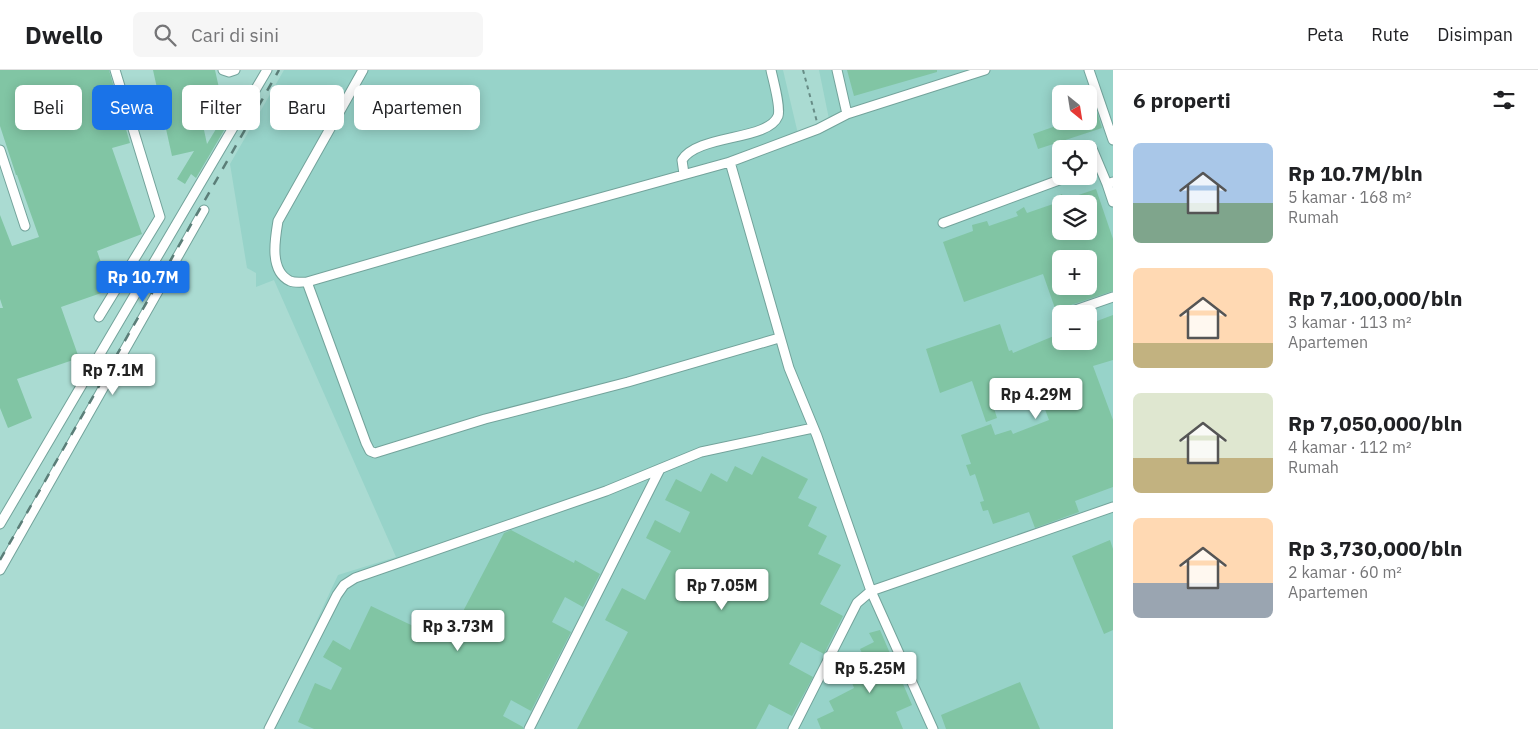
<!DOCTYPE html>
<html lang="id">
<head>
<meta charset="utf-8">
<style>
	body { margin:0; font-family:"IBM Plex Sans",sans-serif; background:#f6f6f6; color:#202124; height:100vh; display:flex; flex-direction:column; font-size:19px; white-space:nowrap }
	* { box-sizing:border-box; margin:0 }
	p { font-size:16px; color:#757577 }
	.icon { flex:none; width:28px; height:28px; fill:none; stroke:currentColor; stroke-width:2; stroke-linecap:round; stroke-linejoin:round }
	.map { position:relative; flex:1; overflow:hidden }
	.sheet { display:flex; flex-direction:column; background:#fff; width:425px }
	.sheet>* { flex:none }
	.guide { position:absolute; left:15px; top:15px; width:475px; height:45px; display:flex; gap:10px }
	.needle { width:32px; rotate:150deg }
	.controls { position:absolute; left:1052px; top:15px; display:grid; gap:10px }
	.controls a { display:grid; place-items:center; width:45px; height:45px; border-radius:8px; background:#fff; box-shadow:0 2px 12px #0003; font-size:25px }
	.price { position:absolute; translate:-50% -42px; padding:0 11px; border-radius:5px; background:#fff; color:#222; font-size:16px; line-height:32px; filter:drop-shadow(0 1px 2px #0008) }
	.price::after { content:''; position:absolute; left:50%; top:30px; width:15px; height:11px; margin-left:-8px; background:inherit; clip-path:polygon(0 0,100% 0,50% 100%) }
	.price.on { background:#1a73e8; color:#fff }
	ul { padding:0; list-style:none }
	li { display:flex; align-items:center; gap:15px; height:125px; padding:0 20px }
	li span { display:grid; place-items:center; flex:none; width:140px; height:100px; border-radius:8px; color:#555 }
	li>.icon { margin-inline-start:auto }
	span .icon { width:60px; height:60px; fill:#fffc; stroke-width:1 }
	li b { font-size:21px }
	h2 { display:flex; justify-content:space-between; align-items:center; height:60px; padding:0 20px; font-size:21px }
	.pill { padding:0 18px; border-radius:8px; background:#fff; box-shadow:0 2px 12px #0003; font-size:18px; line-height:45px }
	.pill.on { background:#1a73e8; color:#fff }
	header { display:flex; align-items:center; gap:30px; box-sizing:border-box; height:70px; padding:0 25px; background:#fff; border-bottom:1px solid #e0e0e0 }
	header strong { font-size:24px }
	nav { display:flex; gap:28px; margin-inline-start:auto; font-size:18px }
	.search { width:350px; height:45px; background:#f6f6f6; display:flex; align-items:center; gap:12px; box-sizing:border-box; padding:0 18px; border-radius:8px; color:#757577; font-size:19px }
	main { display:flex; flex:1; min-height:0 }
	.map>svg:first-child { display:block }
	.built { fill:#97d3c9; fill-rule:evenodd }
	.building { fill:#81c5a4; fill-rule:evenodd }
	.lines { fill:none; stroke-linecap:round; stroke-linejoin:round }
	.minor-casing { stroke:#73a39b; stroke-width:11 }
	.path { stroke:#678c86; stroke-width:2; stroke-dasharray:4 4; stroke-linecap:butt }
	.minor { stroke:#fff; stroke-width:9 }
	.rail { stroke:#5b7e78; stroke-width:2.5; stroke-dasharray:9 9; stroke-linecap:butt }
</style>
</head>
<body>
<header>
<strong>Dwello</strong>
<div class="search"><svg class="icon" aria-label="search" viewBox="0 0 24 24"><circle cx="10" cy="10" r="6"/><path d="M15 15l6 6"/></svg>Cari di sini</div>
<nav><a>Peta</a><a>Rute</a><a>Disimpan</a></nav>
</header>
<main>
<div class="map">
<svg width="1113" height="659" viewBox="0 0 1113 659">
	<rect width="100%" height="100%" fill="#aadbd2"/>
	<!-- built -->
	<path class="built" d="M 284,0 L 783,0 L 798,64 L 830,54 L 819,0 L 1113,0 L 1113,659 L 266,659 L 338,505 L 396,487 L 274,210 L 256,217 L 256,203 L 247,198 L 230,94 ZM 1061,24 L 1089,24 L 1089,51 L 1061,51 ZM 1061,79 L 1089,79 L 1089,106 L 1061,106 ZM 1061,134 L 1089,134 L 1089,161 L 1061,161 ZM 1061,189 L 1089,189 L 1089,216 L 1061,216 ZM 1061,244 L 1089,244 L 1089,271 L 1061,271 Z"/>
	<!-- building -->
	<path class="building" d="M 0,0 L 109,0 L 130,73 L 112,78 L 142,164 L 97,181 L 110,218 L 107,221 L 61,237 L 79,288 L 17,309 L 32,348 L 8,358 L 0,338 L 0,238 L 3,238 L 0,229 L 0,145 L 12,176 L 39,167 L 17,105 L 16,105 L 0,56 Z
		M 153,0 L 215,0 L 221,27 L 198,32 L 207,74 L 240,19 L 246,23 L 196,108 L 191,104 L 185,114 L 177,109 L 194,81 L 172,86 Z
		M 847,0 L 937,0 L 937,2 L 854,26 Z
		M 1097,42 L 1102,58 L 1038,79 L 1033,64 L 1070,51 L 1089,51 L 1089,45 Z
		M 1096,119 L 1113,169 L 1113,221 L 1062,238 L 1057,244 L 1043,204 L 964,232 L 943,172 L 973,161 L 972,155 L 987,151 L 989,156 L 1018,146 L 1016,142 L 1024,137 L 1027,143 L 1056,133 L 1054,128 L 1062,124 L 1064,130 ZM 1061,134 L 1089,134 L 1089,161 L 1061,161 ZM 1061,189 L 1089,189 L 1089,216 L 1061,216 Z
		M 1113,245 L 1113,290 L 1093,296 L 1113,350 L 1113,417 L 1075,431 L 1079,442 L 1035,458 L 1029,442 L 993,454 L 988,440 L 983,441 L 980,432 L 984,431 L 975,404 L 970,406 L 966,395 L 971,394 L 961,365 L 991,354 L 995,365 L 1011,360 L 1013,364 L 1049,350 L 1037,318 L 993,335 L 997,348 L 986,352 L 972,311 L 940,323 L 926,279 L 1000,254 L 1009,281 L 1012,280 L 1013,283 L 1061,263 L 1061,271 L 1089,271 L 1089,254 Z
		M 762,386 L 808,409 L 798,428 L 817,437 L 808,456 L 827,466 L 818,484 L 841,495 L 820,534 L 843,546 L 824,584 L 801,572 L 789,594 L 813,607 L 792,646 L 769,634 L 756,659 L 577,659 L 628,562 L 605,550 L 622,518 L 645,530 L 671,481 L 646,468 L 655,450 L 680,463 L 690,442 L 665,430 L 676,409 L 701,422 L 711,403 L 727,412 L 735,396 L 752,405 Z
		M 511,460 L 574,493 L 575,490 L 600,504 L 583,537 L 565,527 L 552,552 L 571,562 L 531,641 L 511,630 L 503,646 L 523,657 L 523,659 L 314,659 L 298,652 L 315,613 L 331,620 L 342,598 L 323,587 L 333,570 L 350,580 L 371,536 L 447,572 L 504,463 Z
		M 1110,470 L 1113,479 L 1113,560 L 1104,564 L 1072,486 Z
		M 880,560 L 912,635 L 896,642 L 903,659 L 821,659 L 817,649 L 834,641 L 829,631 L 854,618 L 848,602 L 867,593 L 860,579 L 874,572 L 869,563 Z
		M 1020,612 L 1040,659 L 946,659 L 941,645 Z"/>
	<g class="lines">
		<defs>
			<path id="minor" d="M 223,0 L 229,2 L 235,0
				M 363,0 L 278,151 C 275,169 269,201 290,211 C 295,213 301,212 307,212 L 531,147 L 730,92
				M 837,0 L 847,44
				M 1089,0 L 1113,70
				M 1091,76 L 1107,114 L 1113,112
				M 0,80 L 25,156
				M 1089,99 L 1099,95
				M 684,104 L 682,90 C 698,64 768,71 778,46 C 781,37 773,10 771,0
				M 1107,114 L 1113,132
				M 943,153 L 1070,106
				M 307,212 L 366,373 L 370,381 L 375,383 L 485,349 L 628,312 L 779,268
				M 1064,244 L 1113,227
				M 99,247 L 160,147 L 115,0
				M 0,454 L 267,0
				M 0,500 L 204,140
				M 269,659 L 337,525 L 344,515 L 355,508 L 606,421 L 701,382 L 813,358
				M 529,659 L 660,399
				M 793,659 L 857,533 L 871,521 L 1113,437
				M 933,659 L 871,521 L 817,366 L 789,298 L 730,92 L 818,59 L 847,44 L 985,0"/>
		</defs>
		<!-- minor casing -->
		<use href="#minor" class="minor-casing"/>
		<!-- path -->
		<path class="path" d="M 803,0 L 817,52"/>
		<!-- minor -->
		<use href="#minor" class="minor"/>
		<!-- rail -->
		<path class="rail" d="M 0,490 L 279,0"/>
	</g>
</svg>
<div class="controls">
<a><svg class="needle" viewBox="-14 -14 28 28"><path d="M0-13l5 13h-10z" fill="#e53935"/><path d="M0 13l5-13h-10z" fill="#757577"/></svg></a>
<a><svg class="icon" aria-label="locate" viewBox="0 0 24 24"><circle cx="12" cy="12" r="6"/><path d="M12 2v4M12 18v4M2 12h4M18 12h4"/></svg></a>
<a><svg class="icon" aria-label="layers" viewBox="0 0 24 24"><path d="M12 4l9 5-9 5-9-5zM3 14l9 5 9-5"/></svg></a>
<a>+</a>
<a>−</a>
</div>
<b class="price on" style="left:143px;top:233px">Rp 10.7M</b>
<b class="price" style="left:113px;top:326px">Rp 7.1M</b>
<b class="price" style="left:1036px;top:350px">Rp 4.29M</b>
<b class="price" style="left:722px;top:541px">Rp 7.05M</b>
<b class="price" style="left:458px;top:582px">Rp 3.73M</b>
<b class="price" style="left:870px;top:624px">Rp 5.25M</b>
<div class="guide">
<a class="pill">Beli</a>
<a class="pill on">Sewa</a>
<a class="pill">Filter</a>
<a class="pill">Baru</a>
<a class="pill">Apartemen</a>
</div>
</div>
<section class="sheet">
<h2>6 properti<svg class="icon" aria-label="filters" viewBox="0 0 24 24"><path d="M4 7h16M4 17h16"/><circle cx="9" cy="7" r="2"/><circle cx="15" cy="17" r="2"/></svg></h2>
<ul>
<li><span style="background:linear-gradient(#a9c7e8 60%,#7fa58c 0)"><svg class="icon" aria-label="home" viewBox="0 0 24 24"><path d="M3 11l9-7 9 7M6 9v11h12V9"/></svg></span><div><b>Rp 10.7M/bln</b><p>5 kamar · 168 m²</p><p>Rumah</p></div></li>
<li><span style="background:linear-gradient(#ffd9b3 75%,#c2b280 0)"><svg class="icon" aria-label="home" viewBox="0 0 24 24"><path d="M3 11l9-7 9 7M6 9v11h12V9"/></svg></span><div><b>Rp 7,100,000/bln</b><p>3 kamar · 113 m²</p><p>Apartemen</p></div></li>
<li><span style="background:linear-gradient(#dfe7d0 65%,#c2b280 0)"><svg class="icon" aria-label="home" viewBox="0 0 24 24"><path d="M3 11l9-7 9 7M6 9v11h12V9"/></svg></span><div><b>Rp 7,050,000/bln</b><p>4 kamar · 112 m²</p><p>Rumah</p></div></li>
<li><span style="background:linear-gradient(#ffd9b3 65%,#9aa5b1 0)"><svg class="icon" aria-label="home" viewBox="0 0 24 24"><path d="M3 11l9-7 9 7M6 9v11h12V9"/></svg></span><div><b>Rp 3,730,000/bln</b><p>2 kamar · 60 m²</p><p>Apartemen</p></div></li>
</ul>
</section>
</main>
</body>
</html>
